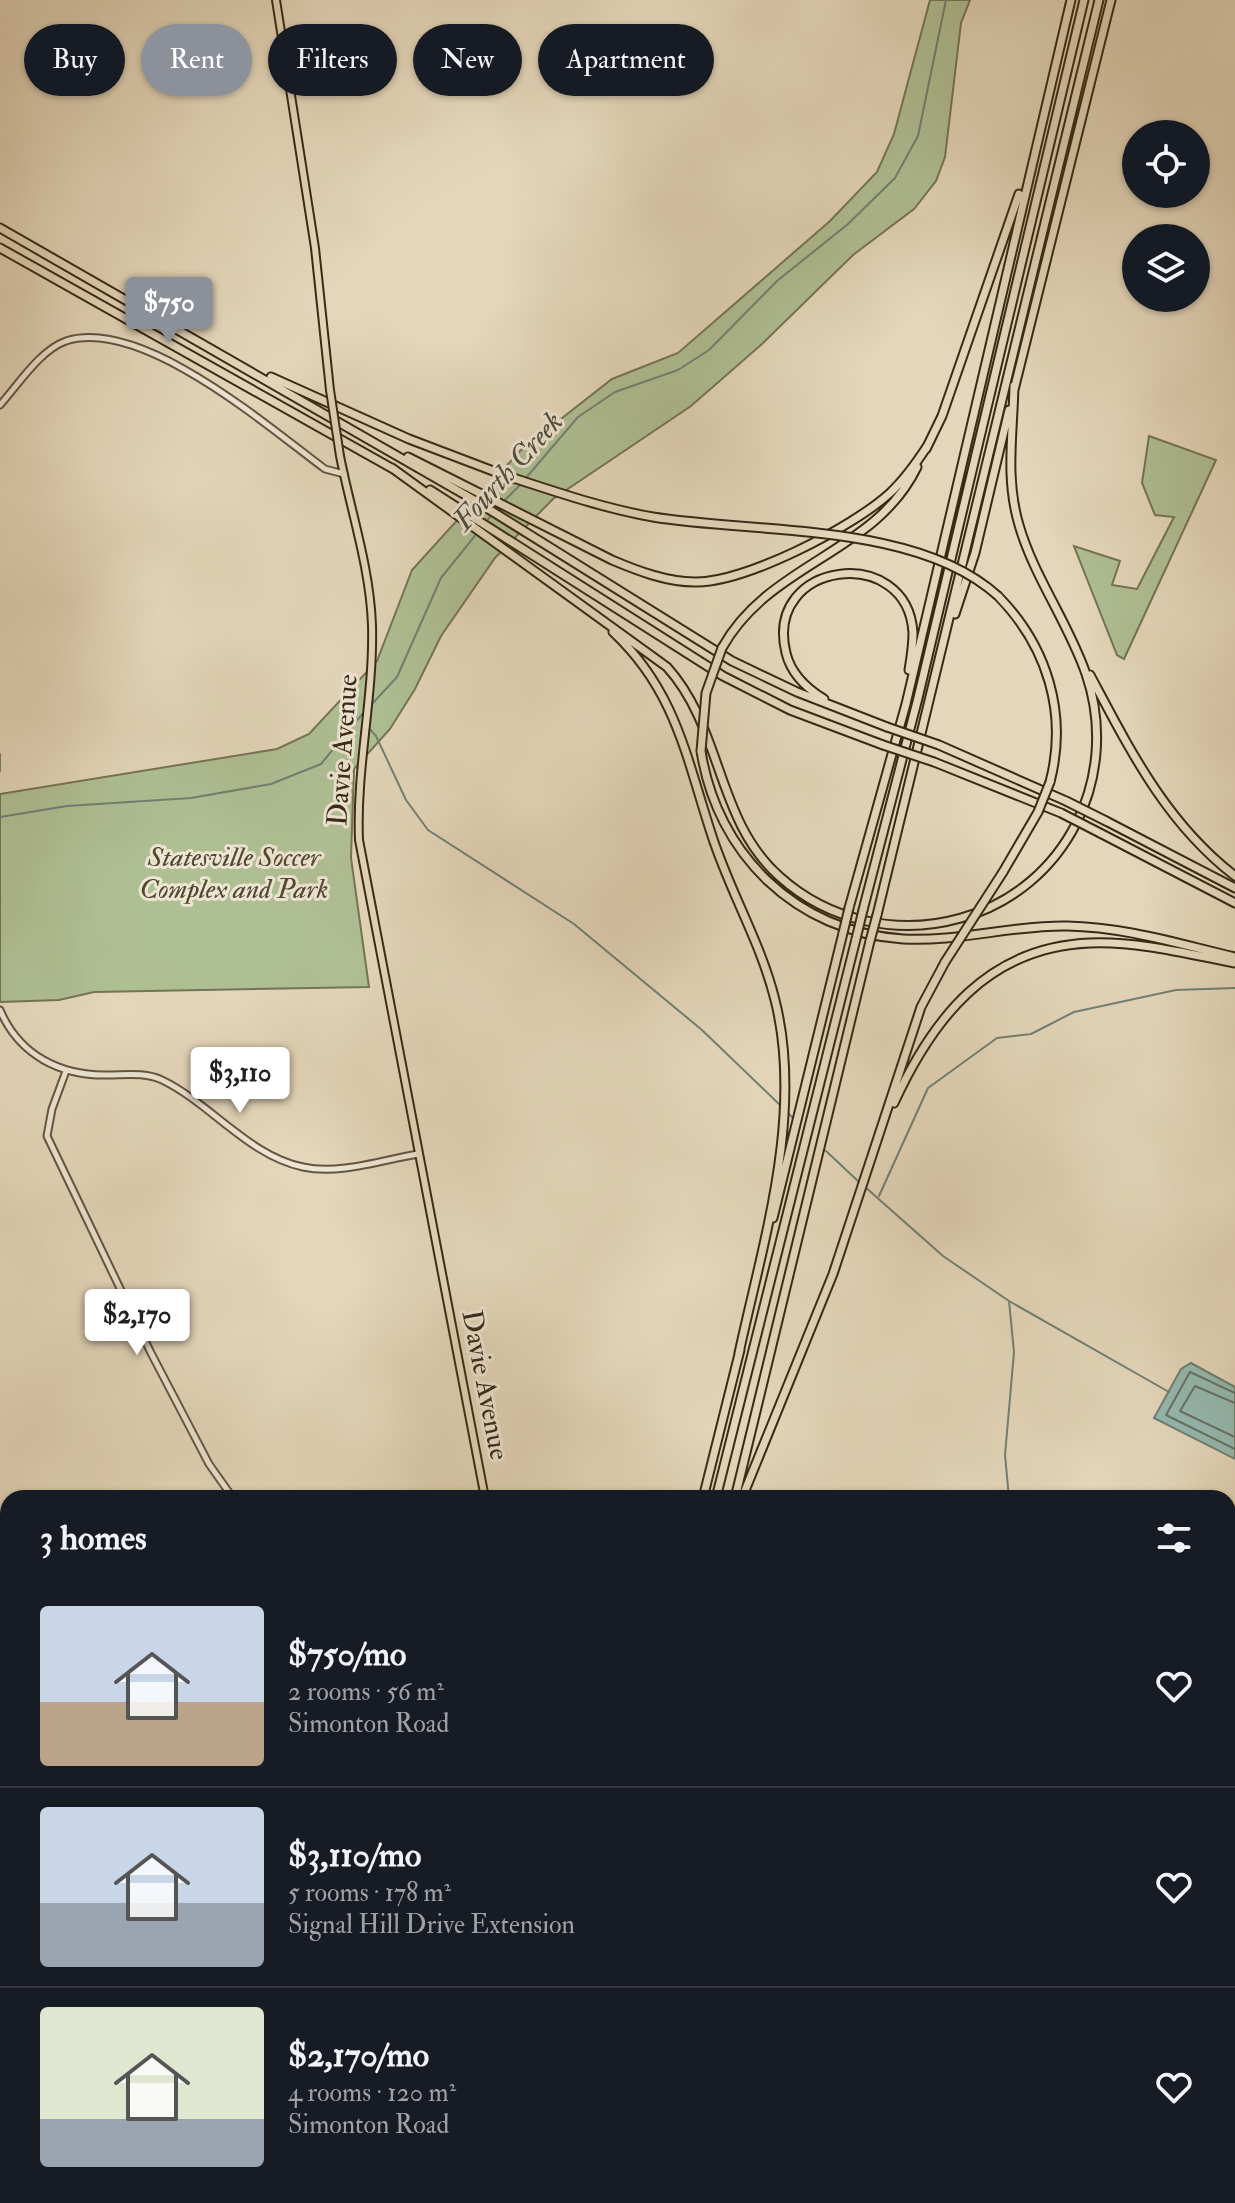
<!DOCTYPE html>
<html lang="en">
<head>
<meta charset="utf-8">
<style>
	body { margin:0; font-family:"IM FELL Double Pica",serif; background:#242831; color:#f1f3f6; height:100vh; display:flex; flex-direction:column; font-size:30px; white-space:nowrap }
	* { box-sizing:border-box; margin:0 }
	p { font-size:26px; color:#9ea1a6 }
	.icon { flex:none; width:44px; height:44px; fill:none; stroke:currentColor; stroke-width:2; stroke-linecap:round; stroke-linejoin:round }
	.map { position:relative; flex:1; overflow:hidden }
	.drawer { position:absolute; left:0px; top:1490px; width:1236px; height:714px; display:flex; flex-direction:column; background:#171b24; border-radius:24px 24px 0 0; box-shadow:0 2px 6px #0004 }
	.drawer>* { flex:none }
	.top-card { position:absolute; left:24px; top:24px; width:800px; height:72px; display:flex; gap:16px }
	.buttons { position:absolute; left:1122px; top:120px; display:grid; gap:16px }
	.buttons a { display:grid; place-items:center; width:88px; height:88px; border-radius:50%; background:#171b24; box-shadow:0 2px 6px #0004; font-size:40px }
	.price { position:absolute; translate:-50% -68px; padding:0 18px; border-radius:8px; background:#fff; color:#222; font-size:26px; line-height:52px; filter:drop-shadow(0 2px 4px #0008) }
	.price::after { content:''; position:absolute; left:50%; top:48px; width:24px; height:18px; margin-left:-12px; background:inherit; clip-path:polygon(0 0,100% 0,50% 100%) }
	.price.selected { background:#8c9099; color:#fff }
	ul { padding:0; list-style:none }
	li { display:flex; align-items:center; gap:24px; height:200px; padding:0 40px }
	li+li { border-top:2px solid #363941 }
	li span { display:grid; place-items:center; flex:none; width:224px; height:160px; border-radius:8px; color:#555 }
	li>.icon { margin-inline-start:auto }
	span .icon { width:96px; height:96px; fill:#fffc; stroke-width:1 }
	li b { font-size:34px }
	h2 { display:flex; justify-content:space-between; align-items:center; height:96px; padding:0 40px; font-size:34px }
	.chip { padding:0 28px; border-radius:36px; background:#171b24; box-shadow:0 2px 6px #0004; font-size:28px; line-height:72px }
	.chip.selected { background:#8c9099; color:#fff }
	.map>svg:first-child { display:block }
	.green { fill:#afbf94; stroke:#747456; stroke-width:2 }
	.water { fill:#95b9b0; stroke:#708073; stroke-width:2 }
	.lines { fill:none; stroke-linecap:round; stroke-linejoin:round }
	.shore { stroke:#667264; stroke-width:2 }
	.stream { stroke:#708073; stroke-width:2 }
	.minor-casing { stroke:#635540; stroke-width:9 }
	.major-casing { stroke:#382a17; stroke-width:10 }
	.highway-casing { stroke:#382a17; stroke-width:11 }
	.minor { stroke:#ede4d2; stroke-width:5 }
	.major { stroke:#e4d6ba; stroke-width:6 }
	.highway { stroke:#e4d6ba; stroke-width:7 }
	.major-bridge-casing { stroke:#382a17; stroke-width:10; stroke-linecap:butt }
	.highway-bridge-casing { stroke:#382a17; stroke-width:11; stroke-linecap:butt }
	.major-bridge { stroke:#e4d6ba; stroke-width:6 }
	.highway-bridge { stroke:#e4d6ba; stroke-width:7 }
	.labels { text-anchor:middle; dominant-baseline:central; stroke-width:6; stroke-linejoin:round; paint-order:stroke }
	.street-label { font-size:28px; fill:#382a17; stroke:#ede4d2 }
	.park-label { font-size:28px; font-style:italic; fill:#504830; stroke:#ede4d2 }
	.water-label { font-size:30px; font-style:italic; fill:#4f4e3d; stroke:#ede4d2 }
</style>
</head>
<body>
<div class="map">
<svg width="1235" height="2203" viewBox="0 0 1235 2203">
	<rect width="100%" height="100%" fill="#e4d6ba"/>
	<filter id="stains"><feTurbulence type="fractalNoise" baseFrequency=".0025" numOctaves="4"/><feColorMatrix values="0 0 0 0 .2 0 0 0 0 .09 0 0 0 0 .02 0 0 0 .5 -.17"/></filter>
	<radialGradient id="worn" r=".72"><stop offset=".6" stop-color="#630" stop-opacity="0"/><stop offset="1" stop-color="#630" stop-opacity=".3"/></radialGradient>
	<!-- green -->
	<path class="green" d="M 930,0 L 970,0 L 961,23 L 945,157 L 936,181 L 914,209 L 853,255 L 762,344 L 691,406 L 553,499 L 495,558 L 441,636 L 415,689 L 390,729 L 354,769 L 351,858 L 369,987 L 94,992 L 59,1000 L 0,1002 L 0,794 L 277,749 L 309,734 L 377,661 L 412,570 L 520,451 L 612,379 L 678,353 L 830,221 L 877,172 L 894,134 Z
		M 1149,436 L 1216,460 L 1124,659 L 1117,655 L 1074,546 L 1120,561 L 1112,585 L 1137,589 L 1174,517 L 1155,515 L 1142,483 Z"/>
	<!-- water -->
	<path class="water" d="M 1191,1363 L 1235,1387 L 1235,1459 L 1154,1418 L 1181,1369 Z"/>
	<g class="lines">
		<!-- shore -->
		<path class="shore" d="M 1235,1393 L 1190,1372 L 1166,1415 L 1235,1449
			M 1235,1403 L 1195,1386 L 1180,1411 L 1235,1437"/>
		<!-- stream -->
		<path class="stream" d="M 525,479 L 578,417 L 615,392 L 678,370 L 709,350 L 777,281 L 848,224 L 895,178 L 918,136 L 946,0
			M 503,502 L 521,484
			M 371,705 L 397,677 L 441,578 L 498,507
			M 368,727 L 376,736 L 406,800 L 428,830 L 574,924 L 702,1030 L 781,1106
			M 0,754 L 0,771
			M 0,817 L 67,806 L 191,798 L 271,784 L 321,764 L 364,712
			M 786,1111 L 795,1120
			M 826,1151 L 859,1182
			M 864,1186 L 943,1256 L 1009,1301 L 1169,1392
			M 879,1196 L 928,1088 L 997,1038 L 1031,1034 L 1074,1012 L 1176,990 L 1235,988
			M 1009,1301 L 1014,1352 L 1005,1455 L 1009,1498
			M 0,1553 L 8,1553
			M 0,1707 L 8,1714
			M 251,2196 L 251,2203"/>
		<defs>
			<path id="minor" d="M 0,405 C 18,385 40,350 66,341 C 142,317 267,426 325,469 L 344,474
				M 0,1010 C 19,1055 60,1076 108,1075 C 125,1075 145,1072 162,1080 C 210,1103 249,1156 303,1167 C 339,1175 382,1160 418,1154
				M 66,1071 L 52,1109 L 47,1136 L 151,1353 L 209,1464 L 233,1498
				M 1228,2121 L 1235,2121
				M 570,2203 L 572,2196"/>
			<path id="major" d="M 276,0 L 315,248 L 330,390
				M 340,456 C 351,512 370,568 372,625 C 374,697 356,768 359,840 L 485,1498
				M 434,2203 L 438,2196
				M 451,2203 L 455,2196"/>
			<path id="highway" d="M 0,228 L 474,500 L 732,661 L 797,692 L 887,727
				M 0,248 L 395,470
				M 271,377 L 409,439 L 501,474
				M 1014,390 L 1111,0
				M 926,449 L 942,416 L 1019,194
				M 408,457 L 612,560 C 638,571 667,582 695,582 C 745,583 853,527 890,493 C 905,479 917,462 928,445
				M 392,468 L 667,667 C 723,729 716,821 780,877 C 829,921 898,936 961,918 C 1067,888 1121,776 1086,674 C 1068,622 1034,577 1019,525 C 1005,478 1013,434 1014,386
				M 430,490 L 723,676 L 790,710 L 883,745
				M 998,596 C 1047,646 1068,713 1050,782
				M 955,614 L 975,553 L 1009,410
				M 613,632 C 676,691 686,757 712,836 C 730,892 761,943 775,1000 C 804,1114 763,1242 739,1353
				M 722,648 C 770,562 875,554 917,467
				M 1090,675 C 1130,750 1166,823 1235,876
				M 824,699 C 806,688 791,674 786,653 C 763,560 908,543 913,633 C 913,645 911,658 909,670
				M 939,745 L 1066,801
				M 701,751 C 717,854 796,932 903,939 C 958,942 1012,925 1067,926 C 1125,927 1179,944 1235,957
				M 934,762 L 1061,813
				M 1106,821 L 1235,888
				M 1100,833 L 1235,903
				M 1003,872 L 1038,812
				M 849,908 L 906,704 L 1071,0
				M 863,910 L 918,698 L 1084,0
				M 877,915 L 1099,0
				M 894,1103 C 933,1018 988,947 1090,943 C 1138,941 1188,954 1235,963
				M 773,1218 L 843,933
				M 703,1498 L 740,1350
				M 716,1498 L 856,939
				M 735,1498 L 870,941
				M 742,1498 L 833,1274 L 921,1007 L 945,962
				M 535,2203 L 537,2196
				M 557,2203 L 558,2196"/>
		</defs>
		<!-- minor casing -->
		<use href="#minor" class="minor-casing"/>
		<!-- major casing -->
		<use href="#major" class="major-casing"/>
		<!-- highway casing -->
		<use href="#highway" class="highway-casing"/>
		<!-- minor -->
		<use href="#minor" class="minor"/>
		<!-- major -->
		<use href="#major" class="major"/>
		<!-- highway -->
		<use href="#highway" class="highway"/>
		<defs>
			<path id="major-bridge" d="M 330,390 L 340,456"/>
			<path id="highway-bridge" d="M 501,474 C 551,490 601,508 653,517 C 758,534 917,522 998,596
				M 887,727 L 939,745
				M 883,745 L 934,762
				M 701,751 L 706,693 L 722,648
				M 1066,801 L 1106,821
				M 1038,812 L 1050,782
				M 1061,813 L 1100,833
				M 843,933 L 849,908
				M 856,939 L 863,910
				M 870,941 L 877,915
				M 945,962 L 1003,872"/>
		</defs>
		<!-- major-bridge casing -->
		<use href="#major-bridge" class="major-bridge-casing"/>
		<!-- highway-bridge casing -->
		<use href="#highway-bridge" class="highway-bridge-casing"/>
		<!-- major-bridge -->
		<use href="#major-bridge" class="major-bridge"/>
		<!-- highway-bridge -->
		<use href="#highway-bridge" class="highway-bridge"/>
	</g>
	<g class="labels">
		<!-- street labels -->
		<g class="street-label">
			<text transform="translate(343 750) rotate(-86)">Davie Avenue</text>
			<text transform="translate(485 1385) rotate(79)">Davie Avenue</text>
		</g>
		<!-- park labels -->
		<g class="park-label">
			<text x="234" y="857">Statesville Soccer<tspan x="234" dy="32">Complex and Park</tspan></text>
		</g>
		<!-- water labels -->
		<g class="water-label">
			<text transform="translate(508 471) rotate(-48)">Fourth Creek</text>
		</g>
	</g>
	<rect width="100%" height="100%" filter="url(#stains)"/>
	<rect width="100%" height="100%" fill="url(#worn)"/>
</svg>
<div class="buttons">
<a><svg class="icon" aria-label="locate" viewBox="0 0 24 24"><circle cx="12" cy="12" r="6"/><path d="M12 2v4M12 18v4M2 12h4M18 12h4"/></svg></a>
<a><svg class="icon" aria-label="layers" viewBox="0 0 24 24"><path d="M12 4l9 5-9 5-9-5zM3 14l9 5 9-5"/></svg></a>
</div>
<b class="price selected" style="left:169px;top:345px">$750</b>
<b class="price" style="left:240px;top:1115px">$3,110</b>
<b class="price" style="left:137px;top:1357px">$2,170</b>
<div class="top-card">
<a class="chip">Buy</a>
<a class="chip selected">Rent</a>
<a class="chip">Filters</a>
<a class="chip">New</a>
<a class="chip">Apartment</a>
</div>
<section class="drawer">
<h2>3 homes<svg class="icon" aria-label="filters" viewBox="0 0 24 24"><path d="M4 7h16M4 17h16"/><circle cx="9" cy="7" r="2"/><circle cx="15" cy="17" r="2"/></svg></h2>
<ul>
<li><span style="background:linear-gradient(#c9d6e8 60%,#b9a48a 0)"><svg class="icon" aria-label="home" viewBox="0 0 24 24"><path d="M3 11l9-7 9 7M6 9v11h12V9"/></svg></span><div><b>$750/mo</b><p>2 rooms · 56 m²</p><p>Simonton Road</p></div><svg class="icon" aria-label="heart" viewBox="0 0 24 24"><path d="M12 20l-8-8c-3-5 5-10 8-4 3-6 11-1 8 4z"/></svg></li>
<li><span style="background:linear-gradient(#c9d6e8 60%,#9aa5b1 0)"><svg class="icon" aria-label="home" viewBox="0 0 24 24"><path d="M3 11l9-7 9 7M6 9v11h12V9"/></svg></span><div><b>$3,110/mo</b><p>5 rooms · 178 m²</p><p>Signal Hill Drive Extension</p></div><svg class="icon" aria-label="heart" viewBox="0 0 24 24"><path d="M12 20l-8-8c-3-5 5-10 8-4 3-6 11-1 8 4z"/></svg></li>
<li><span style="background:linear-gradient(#dfe7d0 70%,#9aa5b1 0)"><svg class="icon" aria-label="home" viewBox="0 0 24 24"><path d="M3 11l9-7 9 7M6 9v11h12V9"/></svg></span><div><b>$2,170/mo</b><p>4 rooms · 120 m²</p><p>Simonton Road</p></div><svg class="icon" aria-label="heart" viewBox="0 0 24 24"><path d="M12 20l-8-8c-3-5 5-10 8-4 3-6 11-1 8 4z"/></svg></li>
</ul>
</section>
</div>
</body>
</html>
